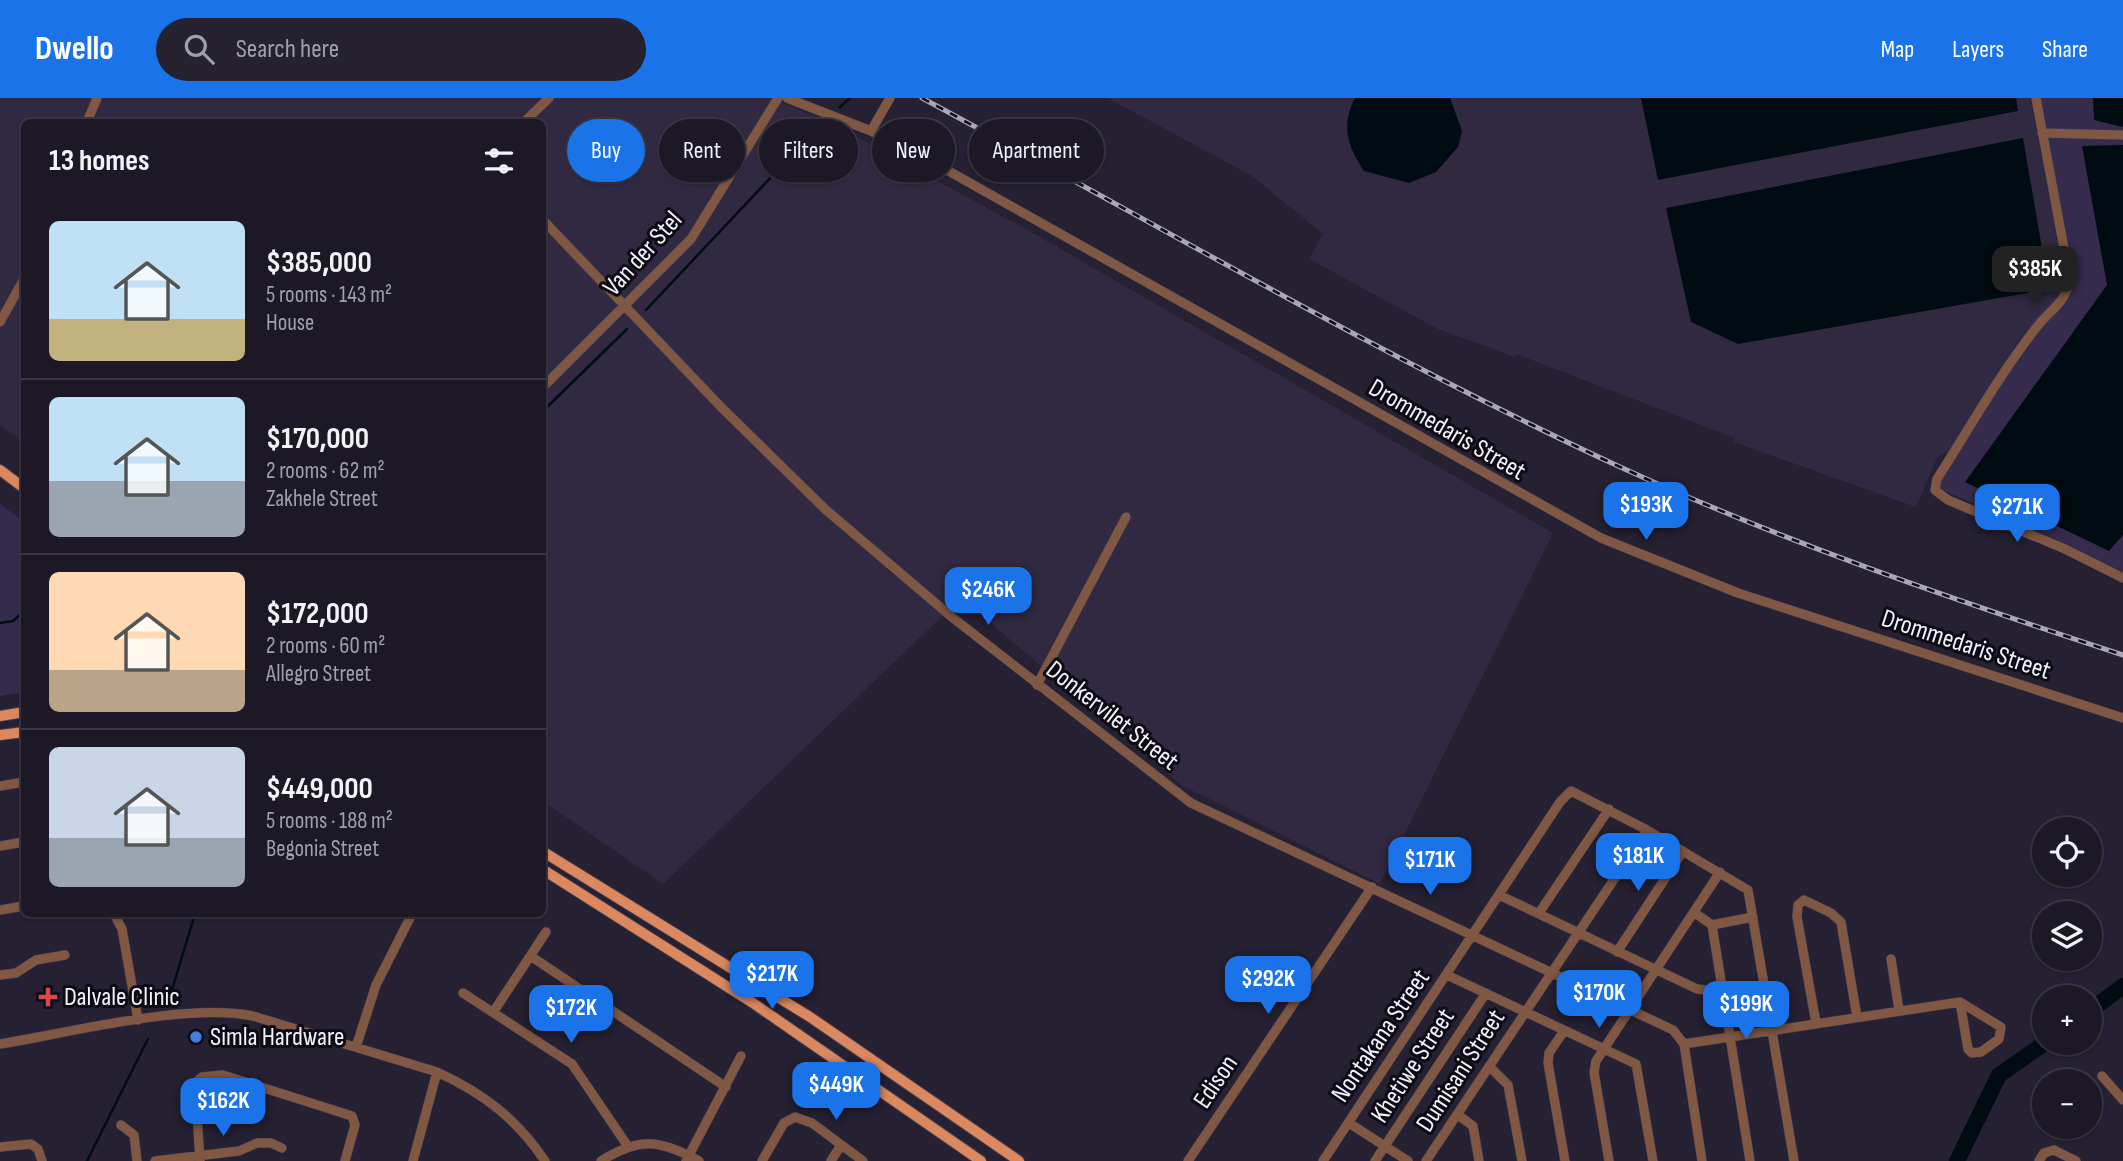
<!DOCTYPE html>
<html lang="en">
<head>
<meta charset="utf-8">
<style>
	body { margin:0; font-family:"Sofia Sans Condensed",sans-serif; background:#25212e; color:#f1f3f6; height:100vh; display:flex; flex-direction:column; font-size:26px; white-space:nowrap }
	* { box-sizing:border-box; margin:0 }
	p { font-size:23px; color:#a0a0a7 }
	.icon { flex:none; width:38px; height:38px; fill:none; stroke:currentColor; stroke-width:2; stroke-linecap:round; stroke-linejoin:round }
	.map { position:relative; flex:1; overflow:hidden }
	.side { position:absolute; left:21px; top:21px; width:525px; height:798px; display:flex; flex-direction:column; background:#1c1826; border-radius:10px; box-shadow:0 2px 5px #0004,0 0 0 2px #3a3743 }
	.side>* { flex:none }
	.banner { position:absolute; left:567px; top:21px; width:665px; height:63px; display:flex; gap:14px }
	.fabs { position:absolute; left:2032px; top:719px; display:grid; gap:14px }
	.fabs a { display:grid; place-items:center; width:70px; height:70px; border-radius:50%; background:#1c1826; box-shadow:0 2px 5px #0004,0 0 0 2px #3a3743; font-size:35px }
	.price { position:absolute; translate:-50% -60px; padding:0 16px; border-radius:14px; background:#1a73e8; color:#fff; font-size:23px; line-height:46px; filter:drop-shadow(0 2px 4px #0008) }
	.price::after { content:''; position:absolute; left:50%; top:42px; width:21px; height:16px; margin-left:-10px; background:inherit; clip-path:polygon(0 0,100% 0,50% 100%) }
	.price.current { background:#222; color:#fff }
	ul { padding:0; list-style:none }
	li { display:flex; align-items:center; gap:21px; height:175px; padding:0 28px }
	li+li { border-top:2px solid #3a3743 }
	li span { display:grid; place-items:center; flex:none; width:196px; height:140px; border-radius:10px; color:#555 }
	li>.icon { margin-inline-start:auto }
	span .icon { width:84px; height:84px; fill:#fffc; stroke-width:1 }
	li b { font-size:30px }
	h2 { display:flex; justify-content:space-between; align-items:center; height:84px; padding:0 28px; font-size:30px }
	.tag { padding:0 24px; border-radius:32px; background:#1c1826; box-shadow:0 2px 5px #0004,0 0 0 2px #3a3743; font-size:24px; line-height:63px }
	.tag.current { background:#1a73e8; color:#fff }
	header { display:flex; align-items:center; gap:42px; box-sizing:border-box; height:98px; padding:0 35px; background:#1a73e8; color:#fff }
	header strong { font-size:33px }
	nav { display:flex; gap:38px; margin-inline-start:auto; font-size:24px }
	.search { width:490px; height:63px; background:#25212e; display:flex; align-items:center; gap:18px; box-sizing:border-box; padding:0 24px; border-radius:38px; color:#a0a0a7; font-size:26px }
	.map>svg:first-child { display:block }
	.built { fill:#302941 }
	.green { fill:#352b4d }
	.water { fill:#000c11 }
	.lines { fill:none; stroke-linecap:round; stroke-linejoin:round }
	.stream { stroke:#000c11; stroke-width:2.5 }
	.river { stroke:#000c11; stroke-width:16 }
	.minor-casing { stroke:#423d4f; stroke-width:10 }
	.major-casing { stroke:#423d4f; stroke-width:12 }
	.minor { stroke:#7f5743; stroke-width:9 }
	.major { stroke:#db885e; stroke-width:10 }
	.rail-casing { stroke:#aaa6b5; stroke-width:5 }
	.rail { stroke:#0d0b13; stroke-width:2.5; stroke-dasharray:8; stroke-linecap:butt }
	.health-dot { fill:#e0444e; stroke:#0d0b13; stroke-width:2.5 }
	.shop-dot { fill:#3f7fe0; stroke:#0d0b13; stroke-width:2.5 }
	.labels { text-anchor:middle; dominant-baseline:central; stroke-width:6; stroke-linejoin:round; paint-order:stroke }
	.street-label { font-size:26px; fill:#f5f2ff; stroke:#0d0b13 }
	.poi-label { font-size:26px; fill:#f5f2ff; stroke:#0d0b13; text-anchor:start }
</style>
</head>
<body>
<header>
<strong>Dwello</strong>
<div class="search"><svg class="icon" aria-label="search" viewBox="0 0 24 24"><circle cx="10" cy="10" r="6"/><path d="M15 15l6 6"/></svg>Search here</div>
<nav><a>Map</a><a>Layers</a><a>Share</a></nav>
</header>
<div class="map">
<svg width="2123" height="1063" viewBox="0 0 2123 1063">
	<rect width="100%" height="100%" fill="#252032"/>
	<!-- built -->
	<path class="built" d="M 0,0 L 771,0 L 835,27 L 1026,131 L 1553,435 L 1380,786 L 1181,687 L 961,500 L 663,786 L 543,703 L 542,24 L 24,24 L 24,344 L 0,327 Z
		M 1108,0 L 2030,0 L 2066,188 L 2032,222 L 1950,352 L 1937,360 L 1916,409 L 1734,344 L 1735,340 L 1516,256 L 1515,259 L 1438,231 L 1309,161 L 1323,136 L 1252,78 Z"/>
	<!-- green -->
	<path class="green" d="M 2031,0 L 2123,0 L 2123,476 L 2066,446 L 1940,391 L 1940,382 L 2032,222 L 2066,188 Z
		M 0,406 L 24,424 L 24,594 L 0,598 Z"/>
	<!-- water -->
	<path class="water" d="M 1355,0 L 1450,0 L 1462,33 L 1458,49 L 1436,74 L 1409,85 L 1364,73 C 1347,48 1341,27 1355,0 Z
		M 1641,0 L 2016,0 L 2018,13 L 1658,82 Z
		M 2093,0 L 2123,0 L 2123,29 L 2094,22 Z
		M 2023,40 L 2049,191 L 1738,246 L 1691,224 L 1666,110 Z
		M 2123,47 L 2123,437 L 2109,453 L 1965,384 L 2107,187 L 2082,48 Z"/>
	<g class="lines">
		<!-- stream -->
		<path class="stream" d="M 840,9 L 850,0
			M 646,212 L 823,24
			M 542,314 L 627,231
			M 0,525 L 13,523 L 24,513
			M 164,907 L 171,895 L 195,816
			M 87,1063 L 148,941"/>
		<!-- river -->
		<path class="river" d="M 2090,913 L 2123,888
			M 1957,1063 L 1999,977 L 2045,945"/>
		<defs>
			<path id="minor" d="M 787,0 L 871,33 L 929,62 L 1601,440 L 1738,495 L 2123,620
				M 2036,0 L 2069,177 C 2070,203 2050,211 2036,230 C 1999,277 1969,331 1937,381 L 1935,392 L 1948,402 L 2065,451 L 2123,480
				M 87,24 L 97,0
				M 524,24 L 549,0
				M 871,33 L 890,0
				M 2042,35 L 2123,37
				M 542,121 L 721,309 L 825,411 L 953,520 L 1191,705 L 1673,932 L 1684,946 L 1702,1063
				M 0,224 L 24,181
				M 542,290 L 691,141 L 778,0
				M 1037,587 L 1126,419
				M 0,688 L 24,684
				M 0,748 L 24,744
				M 1499,797 L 1697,891 L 1722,894
				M 0,812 L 24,808
				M 1539,815 L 1609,711
				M 1695,815 L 1712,827 L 1753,819
				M 114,816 L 122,831 L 138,922
				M 1712,827 L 1750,1063
				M 1617,854 L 1683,753
				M 532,859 L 726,989
				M 1891,861 L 1899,912
				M 0,877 L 16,875 L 36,862 L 65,857
				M 1447,877 L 1636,966 L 1653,1063
				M 463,895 L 572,966 L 627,1047
				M 494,913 L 546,834
				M 1816,925 L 1797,819 L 1798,807 L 1804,802 L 1831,815 L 1841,824 L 1857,919
				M 1564,933 L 1549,955 L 1548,965 L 1565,1063
				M 0,946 C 69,935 187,904 253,918 L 437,974 C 483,995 517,1021 545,1063
				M 1684,946 L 1960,904 L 2001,929 L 1999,941 L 1981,954 L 1972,955 L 1968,951 L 1960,904
				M 356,949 L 376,887 L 412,816
				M 1489,968 L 1508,987 L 1522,1063
				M 2102,978 L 2123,1002
				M 1458,1017 L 1473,1028 L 1479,1063
				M 1349,1025 L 1408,1063
				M 121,1027 L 134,1037 L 137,1063
				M 0,1049 L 31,1046 L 38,1051 L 42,1063
				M 155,1063 L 239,1053 L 257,1045 L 271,1045 L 282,1050
				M 200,1063 L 195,985 L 202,979 L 223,977 L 352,1018 L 355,1027 L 345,1063
				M 413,1063 L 437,974
				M 601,1063 C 639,1039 659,1041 699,1063
				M 686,1063 L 741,958
				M 762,1063 L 784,1025 L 795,1019 L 812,1025 L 863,1063
				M 831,1063 L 841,1047
				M 1188,1063 L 1372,789
				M 1323,1063 L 1560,704 L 1571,693 L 1647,732 L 1748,792 L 1794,1063
				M 1375,1063 L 1486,895
				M 1426,1063 L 1647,732
				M 1609,1063 L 1594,974 L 1596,963 L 1720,774
				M 2039,1063 L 2044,1055 L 2054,1052 L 2076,1063"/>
			<path id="major" d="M 0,372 L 24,390
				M 0,618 L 24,614
				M 0,637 L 24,634
				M 542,753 L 810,919 L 1019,1063
				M 542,771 L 753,905 L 981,1063"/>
		</defs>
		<!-- minor casing -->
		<use href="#minor" class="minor-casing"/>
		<!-- major casing -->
		<use href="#major" class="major-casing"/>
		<!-- minor -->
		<use href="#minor" class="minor"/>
		<!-- major -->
		<use href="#major" class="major"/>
		<defs>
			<path id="rail" d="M 922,0 C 1153,124 1380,258 1618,368 C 1781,443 1952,501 2123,557"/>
		</defs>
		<!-- rail casing -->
		<use href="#rail" class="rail-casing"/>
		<!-- rail -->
		<use href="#rail" class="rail"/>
	</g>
	<!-- markers -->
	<path class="health-dot" d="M44.5 888.5h7v7h7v7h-7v7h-7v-7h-7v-7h7z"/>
	<circle class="shop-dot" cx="196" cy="939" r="7"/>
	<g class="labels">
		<!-- street labels -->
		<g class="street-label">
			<text transform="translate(643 156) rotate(-48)">Van der Stel</text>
			<text transform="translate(1447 332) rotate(30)">Drommedaris Street</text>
			<text transform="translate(1966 547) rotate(18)">Drommedaris Street</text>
			<text transform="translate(1112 618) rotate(38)">Donkervilet Street</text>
			<text transform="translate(1381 938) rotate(-56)">Nontakana Street</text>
			<text transform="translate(1413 968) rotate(-57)">Khetiwe Street</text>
			<text transform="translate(1461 973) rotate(-57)">Dumisani Street</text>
			<text transform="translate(1216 984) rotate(-56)">Edison</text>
		</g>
		<!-- poi labels -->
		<g class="poi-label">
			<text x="64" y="899">Dalvale Clinic</text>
			<text x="210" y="939">Simla Hardware</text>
		</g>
	</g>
</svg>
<div class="fabs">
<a><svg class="icon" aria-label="locate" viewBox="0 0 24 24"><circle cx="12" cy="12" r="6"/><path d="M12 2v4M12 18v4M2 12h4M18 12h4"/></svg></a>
<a><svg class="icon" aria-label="layers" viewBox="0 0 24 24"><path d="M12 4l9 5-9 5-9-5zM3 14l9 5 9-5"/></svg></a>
<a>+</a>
<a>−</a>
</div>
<b class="price current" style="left:2035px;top:208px">$385K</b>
<b class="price" style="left:1646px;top:444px">$193K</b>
<b class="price" style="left:2017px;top:446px">$271K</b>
<b class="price" style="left:988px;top:529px">$246K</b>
<b class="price" style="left:1638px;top:795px">$181K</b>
<b class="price" style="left:1430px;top:799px">$171K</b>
<b class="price" style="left:772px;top:913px">$217K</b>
<b class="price" style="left:1268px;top:918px">$292K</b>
<b class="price" style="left:1599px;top:932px">$170K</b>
<b class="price" style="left:1746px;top:943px">$199K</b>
<b class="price" style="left:571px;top:947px">$172K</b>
<b class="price" style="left:836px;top:1024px">$449K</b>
<b class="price" style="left:223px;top:1040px">$162K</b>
<div class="banner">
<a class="tag current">Buy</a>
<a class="tag">Rent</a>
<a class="tag">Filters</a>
<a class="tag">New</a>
<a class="tag">Apartment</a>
</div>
<section class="side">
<h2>13 homes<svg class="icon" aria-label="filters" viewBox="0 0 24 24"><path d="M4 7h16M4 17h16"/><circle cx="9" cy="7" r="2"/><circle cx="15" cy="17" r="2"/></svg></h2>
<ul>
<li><span style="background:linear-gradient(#bfe0f5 70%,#c2b280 0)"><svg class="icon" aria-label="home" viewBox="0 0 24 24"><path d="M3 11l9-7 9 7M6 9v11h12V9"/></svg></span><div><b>$385,000</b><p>5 rooms · 143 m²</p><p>House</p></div></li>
<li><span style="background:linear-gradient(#bfe0f5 60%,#9aa5b1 0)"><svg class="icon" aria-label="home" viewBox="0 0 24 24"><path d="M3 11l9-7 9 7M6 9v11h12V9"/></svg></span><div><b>$170,000</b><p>2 rooms · 62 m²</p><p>Zakhele Street</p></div></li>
<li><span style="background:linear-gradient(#ffd9b3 70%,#b9a48a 0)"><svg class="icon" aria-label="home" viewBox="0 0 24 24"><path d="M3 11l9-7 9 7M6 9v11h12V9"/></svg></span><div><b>$172,000</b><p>2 rooms · 60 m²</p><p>Allegro Street</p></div></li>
<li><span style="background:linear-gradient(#c9d6e8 65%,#9aa5b1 0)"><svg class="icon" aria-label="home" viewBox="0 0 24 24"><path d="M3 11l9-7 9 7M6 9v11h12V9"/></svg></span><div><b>$449,000</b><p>5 rooms · 188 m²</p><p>Begonia Street</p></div></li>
</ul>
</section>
</div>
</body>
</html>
